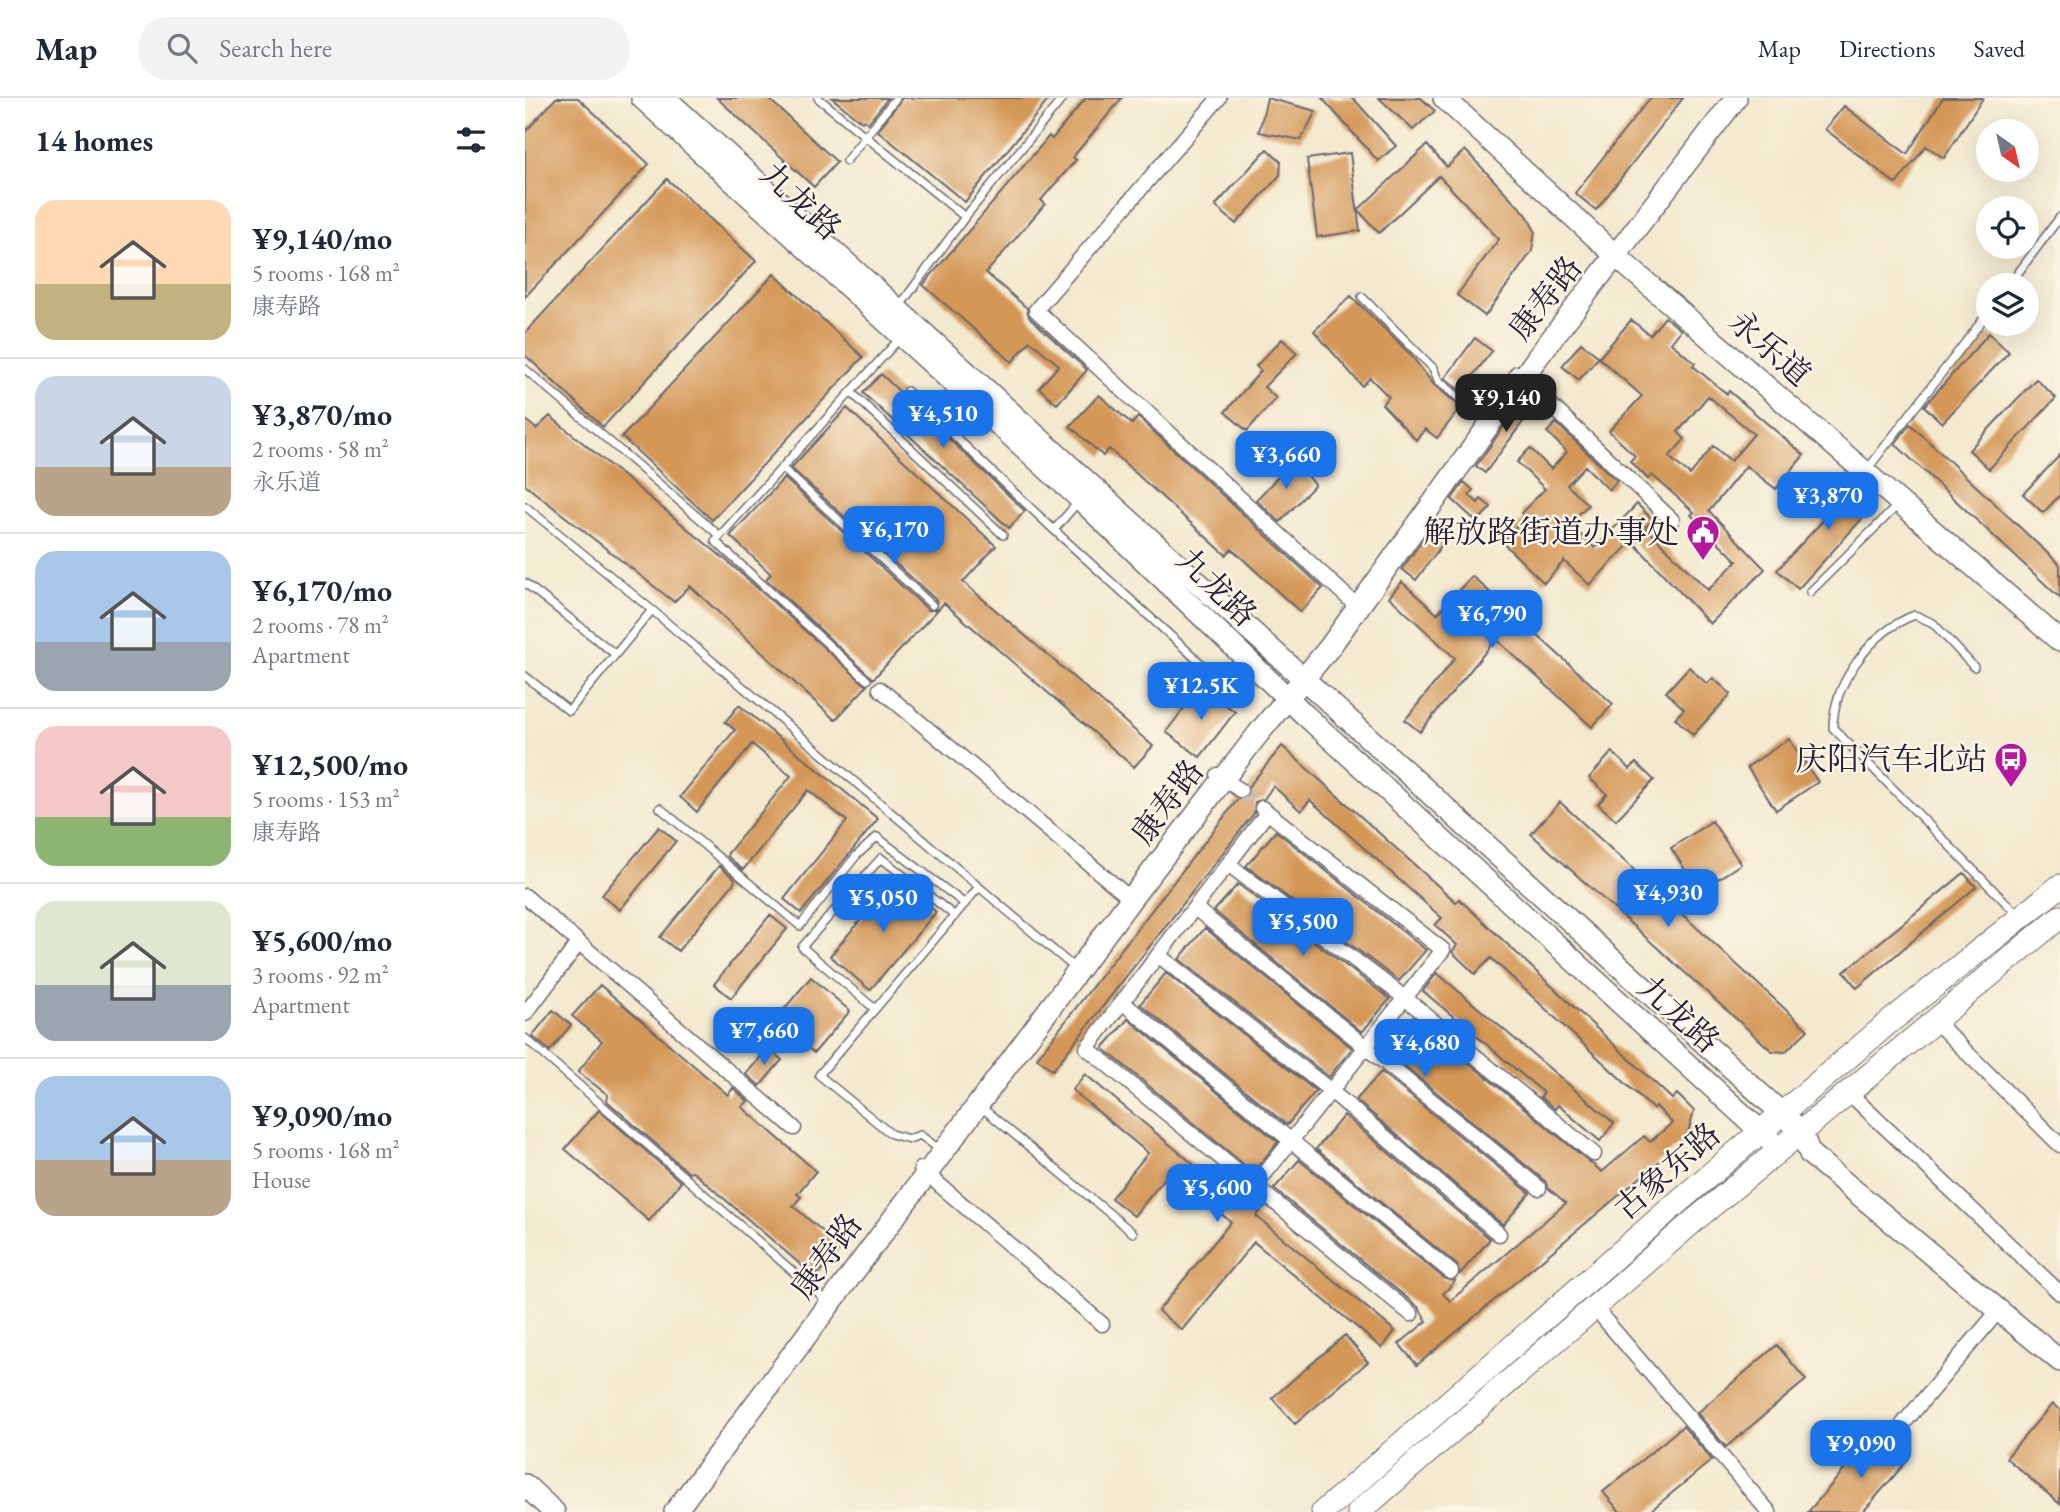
<!DOCTYPE html>
<html lang="en">
<head>
<meta charset="utf-8">
<style>
	body { margin:0; font-family:"EB Garamond","Noto Serif SC",serif; background:#f2f2f3; color:#1f2937; height:100vh; display:flex; flex-direction:column; font-size:26px; white-space:nowrap }
	* { box-sizing:border-box; margin:0 }
	p { font-size:23px; color:#747a83 }
	.icon { flex:none; width:38px; height:38px; fill:none; stroke:currentColor; stroke-width:2; stroke-linecap:round; stroke-linejoin:round }
	.map { position:relative; flex:1; overflow:hidden }
	.drawer { display:flex; flex-direction:column; background:#fff; width:525px }
	.drawer>* { flex:none }
	.needle { width:46px; rotate:146deg }
	.controls { position:absolute; left:1451px; top:21px; display:grid; gap:14px }
	.controls a { display:grid; place-items:center; width:63px; height:63px; border-radius:50%; background:#fff; box-shadow:0 7px 28px #0002; font-size:35px }
	.price { position:absolute; translate:-50% -60px; padding:0 16px; border-radius:14px; background:#1a73e8; color:#fff; font-size:23px; line-height:46px; filter:drop-shadow(0 2px 4px #0008) }
	.price::after { content:''; position:absolute; left:50%; top:42px; width:21px; height:16px; margin-left:-10px; background:inherit; clip-path:polygon(0 0,100% 0,50% 100%) }
	.price.current { background:#222; color:#fff }
	ul { padding:0; list-style:none }
	li { display:flex; align-items:center; gap:21px; height:175px; padding:0 35px }
	li+li { border-top:2px solid #e0e1e3 }
	li span { display:grid; place-items:center; flex:none; width:196px; height:140px; border-radius:21px; color:#555 }
	li>.icon { margin-inline-start:auto }
	span .icon { width:84px; height:84px; fill:#fffc; stroke-width:1 }
	li b { font-size:30px }
	h2 { display:flex; justify-content:space-between; align-items:center; height:84px; padding:0 35px; font-size:30px }
	header { display:flex; align-items:center; gap:42px; box-sizing:border-box; height:98px; padding:0 35px; background:#fff; border-bottom:2px solid #e0e1e3 }
	header strong { font-size:33px }
	nav { display:flex; gap:38px; margin-inline-start:auto; font-size:24px }
	.search { width:490px; height:63px; background:#f2f2f3; display:flex; align-items:center; gap:18px; box-sizing:border-box; padding:0 24px; border-radius:28px; color:#747a83; font-size:26px }
	main { display:flex; flex:1; min-height:0 }
	.map>svg:first-child { display:block }
	.building { fill:#d49757; fill-rule:evenodd }
	.lines { fill:none; stroke-linecap:round; stroke-linejoin:round }
	.street-tunnel { stroke:#c9c1b1; stroke-width:14; stroke-dasharray:14 7; stroke-linecap:butt }
	.lane-casing { stroke:#6b686f; stroke-width:10 }
	.street-casing { stroke:#6b686f; stroke-width:17 }
	.secondary-casing { stroke:#6b686f; stroke-width:24 }
	.primary-casing { stroke:#6b686f; stroke-width:25 }
	.lane { stroke:#fff; stroke-width:7 }
	.street { stroke:#fff; stroke-width:14 }
	.secondary { stroke:#fff; stroke-width:21 }
	.primary { stroke:#fff; stroke-width:23 }
	.labels { text-anchor:middle; dominant-baseline:central; stroke-width:5; stroke-linejoin:round; paint-order:stroke }
	.street-label { font-size:32px; fill:#22223b; stroke:#fcf5e5 }
	.poi-label { font-size:32px; fill:#22223b; stroke:#fcf5e5; text-anchor:end }
</style>
</head>
<body>
<header>
<strong>Map</strong>
<div class="search"><svg class="icon" aria-label="search" viewBox="0 0 24 24"><circle cx="10" cy="10" r="6"/><path d="M15 15l6 6"/></svg>Search here</div>
<nav><a>Map</a><a>Directions</a><a>Saved</a></nav>
</header>
<main>
<section class="drawer">
<h2>14 homes<svg class="icon" aria-label="filters" viewBox="0 0 24 24"><path d="M4 7h16M4 17h16"/><circle cx="9" cy="7" r="2"/><circle cx="15" cy="17" r="2"/></svg></h2>
<ul>
<li><span style="background:linear-gradient(#ffd9b3 60%,#c2b280 0)"><svg class="icon" aria-label="home" viewBox="0 0 24 24"><path d="M3 11l9-7 9 7M6 9v11h12V9"/></svg></span><div><b>¥9,140/mo</b><p>5 rooms · 168 m²</p><p>康寿路</p></div></li>
<li><span style="background:linear-gradient(#c9d6e8 65%,#b9a48a 0)"><svg class="icon" aria-label="home" viewBox="0 0 24 24"><path d="M3 11l9-7 9 7M6 9v11h12V9"/></svg></span><div><b>¥3,870/mo</b><p>2 rooms · 58 m²</p><p>永乐道</p></div></li>
<li><span style="background:linear-gradient(#a9c7e8 65%,#9aa5b1 0)"><svg class="icon" aria-label="home" viewBox="0 0 24 24"><path d="M3 11l9-7 9 7M6 9v11h12V9"/></svg></span><div><b>¥6,170/mo</b><p>2 rooms · 78 m²</p><p>Apartment</p></div></li>
<li><span style="background:linear-gradient(#f6c9c9 65%,#8fb573 0)"><svg class="icon" aria-label="home" viewBox="0 0 24 24"><path d="M3 11l9-7 9 7M6 9v11h12V9"/></svg></span><div><b>¥12,500/mo</b><p>5 rooms · 153 m²</p><p>康寿路</p></div></li>
<li><span style="background:linear-gradient(#dfe7d0 60%,#9aa5b1 0)"><svg class="icon" aria-label="home" viewBox="0 0 24 24"><path d="M3 11l9-7 9 7M6 9v11h12V9"/></svg></span><div><b>¥5,600/mo</b><p>3 rooms · 92 m²</p><p>Apartment</p></div></li>
<li><span style="background:linear-gradient(#a9c7e8 60%,#b9a48a 0)"><svg class="icon" aria-label="home" viewBox="0 0 24 24"><path d="M3 11l9-7 9 7M6 9v11h12V9"/></svg></span><div><b>¥9,090/mo</b><p>5 rooms · 168 m²</p><p>House</p></div></li>
</ul>
</section>
<div class="map">
<svg width="1535" height="1414" viewBox="0 0 1535 1414">
	<rect width="100%" height="100%" fill="#fcf5e5"/>
	<filter id="ink" filterUnits="userSpaceOnUse"><feTurbulence type="fractalNoise" baseFrequency=".0143" numOctaves="2"/><feDisplacementMap in="SourceGraphic" scale="14" xChannelSelector="R" yChannelSelector="G"/><feConvolveMatrix kernelMatrix="1 2 1 2 8 2 1 2 1" color-interpolation-filters="sRGB"/></filter>
	<filter id="wash" filterUnits="userSpaceOnUse"><feTurbulence type="fractalNoise" baseFrequency=".00686" numOctaves="4" result="noise"/><feDisplacementMap in="SourceGraphic" scale="28" xChannelSelector="R" yChannelSelector="G"/><feGaussianBlur stdDeviation="1.57" result="paint"/><feColorMatrix in="noise" values="0 0 0 0 0 0 0 0 0 0 0 0 0 0 0 0 0 1.4 0 .05"/><feComposite in="paint" operator="in"/></filter>
	<g filter="url(#wash)">
		<rect width="100%" height="100%" fill="#f3e9cf"/>
		<g id="blocks">
			<!-- building -->
			<path class="building" d="M 31,0 L 53,0 L 124,66 L 0,199 L 0,34 Z
				M 192,0 L 243,0 L 312,64 L 289,89 Z
				M 307,0 L 363,0 L 343,25 L 339,22 L 337,24 Z
				M 377,0 L 525,0 L 440,104 L 353,33 Z
				M 561,0 L 597,0 L 548,59 L 551,62 L 516,102 L 520,106 L 461,175 L 502,210 L 504,219 L 562,272 L 532,306 L 514,290 L 534,267 L 505,243 L 487,264 L 398,187 L 524,38 L 527,41 Z
				M 742,0 L 791,13 L 776,42 L 734,34 Z
				M 797,0 L 828,0 L 871,48 L 853,63 Z
				M 854,0 L 896,0 L 910,13 L 888,32 Z
				M 1125,0 L 1158,0 L 1071,112 L 1050,95 Z
				M 1418,0 L 1458,0 L 1419,60 L 1401,48 L 1371,86 L 1300,31 L 1319,8 L 1382,56 Z
				M 902,47 L 922,69 L 940,52 L 1001,116 L 1010,133 L 1007,153 L 960,218 L 932,197 L 974,141 L 914,78 L 854,135 L 833,112 Z
				M 742,51 L 756,64 L 755,77 L 711,126 L 690,108 Z
				M 825,55 L 835,133 L 792,139 L 782,61 Z
				M 142,81 L 231,163 L 78,329 L 0,257 L 0,235 Z
				M 249,176 L 338,259 L 187,422 L 97,339 Z
				M 826,198 L 885,256 L 909,287 L 936,309 L 912,340 L 900,331 L 891,342 L 857,306 L 864,299 L 845,280 L 837,288 L 789,233 Z
				M 1140,219 L 1156,232 L 1146,245 L 1170,265 L 1168,268 L 1202,296 L 1204,293 L 1279,357 L 1251,391 L 1221,368 L 1184,413 L 1240,471 L 1185,526 L 1107,443 L 1065,487 L 1039,463 L 1019,485 L 977,444 L 1001,419 L 996,415 L 1020,391 L 992,364 L 1005,350 L 1026,371 L 1042,354 L 1022,334 L 1031,325 L 1092,383 L 1084,392 L 1060,368 L 1042,387 L 1063,407 L 1044,426 L 1070,450 L 1112,406 L 1128,422 L 1120,429 L 1183,492 L 1212,463 L 1166,417 L 1169,414 L 1127,377 L 1123,381 L 1105,363 L 1110,358 L 1084,333 L 1117,298 L 1074,260 L 1106,222 L 1125,237 ZM 1183,298 L 1229,336 L 1206,363 L 1188,348 L 1165,377 L 1144,359 L 1160,341 L 1153,334 Z
				M 1464,235 L 1484,254 L 1417,325 L 1399,308 Z
				M 950,240 L 967,253 L 936,293 L 920,280 Z
				M 757,241 L 772,255 L 739,289 L 751,300 L 722,333 L 700,314 L 736,273 L 731,268 Z
				M 1056,245 L 1074,259 L 1054,282 L 1037,268 Z
				M 356,276 L 500,413 L 484,430 L 338,295 Z
				M 1511,281 L 1531,300 L 1464,371 L 1444,352 Z
				M 574,297 L 607,326 L 613,319 L 798,490 L 775,514 L 707,451 L 701,457 L 584,351 L 578,358 L 545,328 Z
				M 1001,297 L 1011,306 L 960,375 L 951,368 Z
				M 322,310 L 471,448 L 438,484 L 628,648 L 609,669 L 419,505 L 348,581 L 241,481 L 246,476 L 205,438 L 259,380 L 403,512 L 411,512 L 411,502 L 266,370 Z
				M 25,318 L 202,463 L 342,588 L 310,622 L 165,488 L 149,504 L 0,387 L 0,321 L 11,331 Z
				M 1385,326 L 1535,467 L 1535,500 L 1370,346 Z
				M 1535,357 L 1535,397 L 1518,415 L 1498,396 Z
				M 770,361 L 790,387 L 755,424 L 731,402 Z
				M 1320,378 L 1341,397 L 1347,410 L 1273,491 L 1252,472 L 1305,415 L 1295,405 Z
				M 939,384 L 948,392 L 944,397 L 953,405 L 956,401 L 966,409 L 952,424 L 927,401 Z
				M 909,426 L 924,437 L 891,482 L 877,471 Z
				M 947,478 L 1088,606 L 1067,629 L 971,541 L 895,634 L 880,622 L 930,560 L 864,499 L 877,484 L 912,516 Z
				M 1164,569 L 1182,586 L 1188,580 L 1206,596 L 1168,637 L 1150,620 L 1159,611 L 1141,594 Z
				M 676,588 L 710,614 L 675,659 L 641,634 Z
				M 214,607 L 353,721 L 276,815 L 259,801 L 322,723 L 283,692 L 218,772 L 202,758 L 203,755 L 266,678 L 227,646 L 172,714 L 155,699 L 210,632 L 200,624 Z
				M 1264,641 L 1293,684 L 1251,712 L 1222,669 Z
				M 757,648 L 931,804 L 934,801 L 1147,1001 L 1152,996 L 1169,1013 L 1161,1041 L 892,1267 L 874,1246 L 902,1223 L 893,1209 L 749,1091 L 774,1062 L 920,1181 L 930,1183 L 918,1196 L 925,1203 L 1041,1105 L 1023,1090 L 1020,1083 L 866,957 L 894,924 L 1077,1074 L 1119,1038 L 1125,1044 L 1147,1025 L 1131,1008 L 1128,1011 L 966,860 L 950,876 L 927,854 L 932,847 L 910,827 L 917,820 L 785,702 L 776,713 L 748,688 L 739,701 L 730,704 L 729,715 L 528,972 L 512,960 L 713,701 L 722,698 L 724,688 Z
				M 1087,654 L 1105,671 L 1111,665 L 1129,682 L 1091,722 L 1073,706 L 1082,696 L 1064,680 Z
				M 1035,704 L 1283,932 L 1260,954 L 1247,953 L 1006,736 Z
				M 1187,723 L 1216,766 L 1174,793 L 1146,750 Z
				M 134,729 L 151,743 L 95,812 L 77,797 Z
				M 751,733 L 901,852 L 874,883 L 721,768 Z
				M 194,768 L 210,781 L 209,785 L 153,853 L 135,839 Z
				M 1439,775 L 1451,789 L 1332,890 L 1319,874 Z
				M 371,780 L 411,814 L 345,892 L 305,858 Z
				M 713,786 L 865,901 L 837,934 L 689,813 Z
				M 245,817 L 262,831 L 206,900 L 189,886 Z
				M 680,830 L 827,950 L 804,979 L 654,861 Z
				M 641,875 L 791,993 L 762,1027 L 615,906 Z
				M 912,875 L 1089,1025 L 1075,1043 L 1033,1007 L 1030,1011 L 1015,999 L 1019,995 L 898,893 Z
				M 286,879 L 325,913 L 289,955 L 250,922 Z
				M 75,887 L 203,997 L 208,990 L 223,1003 L 217,1009 L 291,1073 L 272,1096 L 276,1099 L 268,1108 L 316,1149 L 290,1179 L 167,1073 L 164,1075 L 82,1003 L 83,997 L 53,974 L 77,943 L 47,918 Z
				M 28,912 L 46,927 L 25,953 L 7,938 Z
				M 603,921 L 753,1044 L 728,1074 L 578,950 Z
				M 243,950 L 257,962 L 235,988 L 221,976 Z
				M 856,974 L 1005,1095 L 978,1127 L 831,1002 Z
				M 560,976 L 702,1094 L 710,1084 L 739,1108 L 731,1118 L 870,1233 L 857,1250 L 729,1144 L 657,1232 L 633,1213 L 706,1124 L 645,1074 L 609,1118 L 586,1100 L 623,1055 L 547,992 Z
				M 74,1012 L 156,1084 L 124,1123 L 40,1051 Z
				M 819,1017 L 965,1141 L 935,1176 L 932,1167 L 791,1051 Z
				M 820,1237 L 843,1264 L 770,1326 L 747,1300 Z
				M 1252,1247 L 1281,1282 L 1201,1349 L 1172,1315 Z
				M 1527,1306 L 1535,1312 L 1535,1406 L 1481,1360 Z
				M 1158,1328 L 1187,1362 L 1124,1414 L 1095,1414 L 1078,1394 Z
				M 1349,1337 L 1381,1364 L 1338,1414 L 1283,1414 Z"/>
		</g>
	</g>
	<g filter="url(#ink)">
		<use href="#blocks" fill-opacity="0" stroke="#6b686f" stroke-width="2"/>
		<g class="lines">
			<!-- street-tunnel -->
			<path class="street-tunnel" d="M 715,692 L 736,709"/>
			<defs>
				<path id="lane" d="M 293,0 L 440,119 L 538,0
					M 321,63 L 371,0
					M 1484,187 L 1535,119
					M 837,199 L 908,270 L 913,282 L 962,324
					M 374,209 L 440,119
					M 0,271 L 195,438
					M 382,293 L 529,432
					M 326,294 L 478,437
					M 257,370 L 407,507
					M 1341,373 L 1463,215
					M 553,404 L 529,432 L 712,598
					M 0,408 L 127,512 L 44,613 L 0,578
					M 0,485 L 90,556
					M 1285,494 L 1373,407
					M 127,512 L 552,872
					M 1449,569 L 1408,525 L 1390,517 C 1348,532 1308,584 1308,630 L 1493,817
					M 342,582 L 190,443 L 376,239
					M 135,710 L 275,828 L 331,758 L 352,739 L 440,806
					M 350,911 L 277,849 L 356,760 L 430,818
					M 0,940 L 304,1205
					M 455,1008 L 608,1135
					M 417,1053 L 395,1037 L 384,1041 L 366,1036 L 294,977 L 454,789"/>
				<path id="street" d="M 694,0 L 511,212 L 833,509
					M 992,275 L 1147,422
					M 355,591 L 606,801
					M 693,677 L 715,692
					M 742,715 L 562,950 L 886,1216
					M 703,766 L 880,900 L 1069,1056
					M 0,798 L 269,1030
					M 670,810 L 1014,1090
					M 633,857 L 806,993 L 974,1136
					M 597,904 L 926,1174
					M 0,916 L 53,846
					M 1409,922 L 1535,1047
					M 1323,994 L 1535,1195
					M 396,1071 L 577,1226
					M 730,1088 L 918,852 L 737,710
					M 1069,1209 L 1244,1414
					M 1378,1326 L 1475,1211"/>
				<path id="secondary" d="M 117,0 L 555,401 L 780,617 L 1255,1051
					M 140,0 L 1276,1033 L 1285,1056 L 1535,1263
					M 919,0 L 1101,167 L 1535,543
					M 0,1387 L 29,1414
					M 150,1414 L 606,801 L 733,636 L 804,550 L 1012,260 L 1211,0"/>
				<path id="primary" d="M 798,1414 L 1153,1104 L 1362,926 L 1535,788
					M 834,1414 L 1171,1121 L 1535,819"/>
			</defs>
			<!-- lane casing -->
			<use href="#lane" class="lane-casing"/>
			<!-- street casing -->
			<use href="#street" class="street-casing"/>
			<!-- secondary casing -->
			<use href="#secondary" class="secondary-casing"/>
			<!-- primary casing -->
			<use href="#primary" class="primary-casing"/>
			<!-- lane -->
			<use href="#lane" class="lane"/>
			<!-- street -->
			<use href="#street" class="street"/>
			<!-- secondary -->
			<use href="#secondary" class="secondary"/>
			<!-- primary -->
			<use href="#primary" class="primary"/>
		</g>
	</g>
	<!-- icons -->
	<defs>
		<symbol id="civic-pin" viewBox="-11 -11 22 30"><path d="M0 17L-7.5 6A9.5 9.5 0 1 1 7.5 6Z" fill="#b5179e" stroke="#fcf5e5"/><path d="M-.6-6.5H3V-4.5H.6V-3L4-1V1h2V6H-6V1h2V-1L-.6-3ZM-1.2 2.5V6h2.4V2.5Z" fill="#fff"/></symbol>
		<symbol id="bus-pin" viewBox="-11 -11 22 30"><path d="M0 17L-7.5 6A9.5 9.5 0 1 1 7.5 6Z" fill="#b5179e" stroke="#fcf5e5"/><path d="M-5-6H5V4H4V6H2V4H-2V6H-4V4H-5ZM-3.5-4V0h7V-4ZM-3.5 1.2v1.5H-2V1.2ZM2 1.2v1.5H3.5V1.2Z" fill="#fff"/></symbol>
	</defs>
	<g fill-rule="evenodd">
		<use href="#civic-pin" x="1159" y="415" width="38" height="52"/>
		<use href="#bus-pin" x="1467" y="642" width="38" height="52"/>
	</g>
	<g class="labels">
		<!-- street labels -->
		<g class="street-label">
			<text transform="translate(276 103) rotate(43)">九龙路</text>
			<text transform="translate(1020 200) rotate(-52)">康寿路</text>
			<text transform="translate(1245 250) rotate(41)">永乐道</text>
			<text transform="translate(692 489) rotate(44)">九龙路</text>
			<text transform="translate(642 704) rotate(-53)">康寿路</text>
			<text transform="translate(1154 916) rotate(42)">九龙路</text>
			<text transform="translate(1142 1073) rotate(-41)">古象东路</text>
			<text transform="translate(301 1158) rotate(-54)">康寿路</text>
		</g>
		<!-- poi labels -->
		<g class="poi-label">
			<text x="1154" y="434">解放路街道办事处</text>
			<text x="1462" y="661">庆阳汽车北站</text>
		</g>
	</g>
</svg>
<div class="controls">
<a><svg class="needle" viewBox="-14 -14 28 28"><path d="M0-13l5 13h-10z" fill="#e53935"/><path d="M0 13l5-13h-10z" fill="#747a83"/></svg></a>
<a><svg class="icon" aria-label="locate" viewBox="0 0 24 24"><circle cx="12" cy="12" r="6"/><path d="M12 2v4M12 18v4M2 12h4M18 12h4"/></svg></a>
<a><svg class="icon" aria-label="layers" viewBox="0 0 24 24"><path d="M12 4l9 5-9 5-9-5zM3 14l9 5 9-5"/></svg></a>
</div>
<b class="price current" style="left:981px;top:336px">¥9,140</b>
<b class="price" style="left:418px;top:352px">¥4,510</b>
<b class="price" style="left:761px;top:393px">¥3,660</b>
<b class="price" style="left:1303px;top:434px">¥3,870</b>
<b class="price" style="left:369px;top:468px">¥6,170</b>
<b class="price" style="left:967px;top:552px">¥6,790</b>
<b class="price" style="left:676px;top:624px">¥12.5K</b>
<b class="price" style="left:1143px;top:831px">¥4,930</b>
<b class="price" style="left:358px;top:836px">¥5,050</b>
<b class="price" style="left:778px;top:860px">¥5,500</b>
<b class="price" style="left:239px;top:969px">¥7,660</b>
<b class="price" style="left:900px;top:981px">¥4,680</b>
<b class="price" style="left:692px;top:1126px">¥5,600</b>
<b class="price" style="left:1336px;top:1382px">¥9,090</b>
</div>
</main>
</body>
</html>
